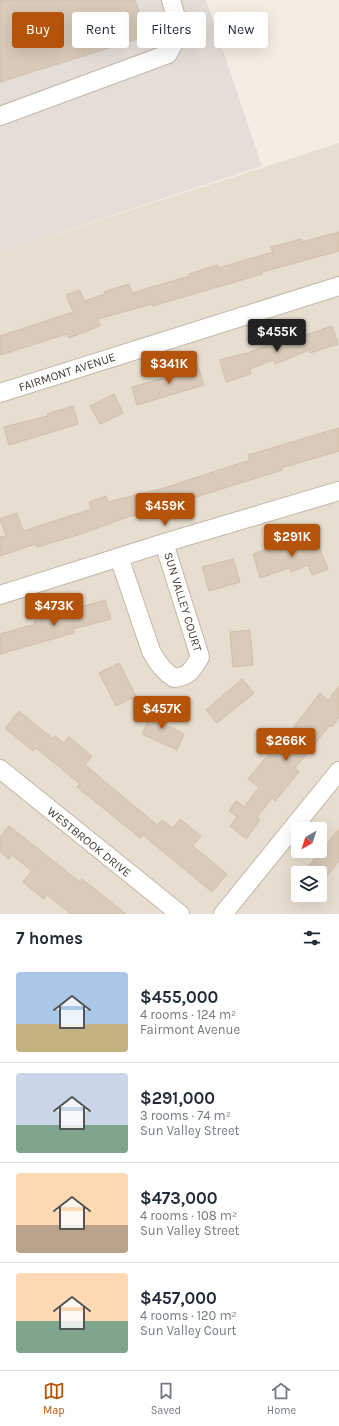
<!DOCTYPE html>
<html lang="en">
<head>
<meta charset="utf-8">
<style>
	body { margin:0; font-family:Karla,sans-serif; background:#f6f6f7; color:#1f2937; height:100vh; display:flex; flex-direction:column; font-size:15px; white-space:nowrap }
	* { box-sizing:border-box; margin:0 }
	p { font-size:13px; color:#747a83 }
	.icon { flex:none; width:22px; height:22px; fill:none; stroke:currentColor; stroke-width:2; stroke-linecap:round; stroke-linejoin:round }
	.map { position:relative; height:914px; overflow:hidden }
	.side { display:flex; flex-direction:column; background:#fff; flex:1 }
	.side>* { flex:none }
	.top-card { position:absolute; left:12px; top:12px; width:315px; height:36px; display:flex; gap:8px }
	.needle { width:26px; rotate:219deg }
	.controls { position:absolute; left:291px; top:822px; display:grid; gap:8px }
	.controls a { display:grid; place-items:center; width:36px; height:36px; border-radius:4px; background:#fff; box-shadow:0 4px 16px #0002; font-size:20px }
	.price { position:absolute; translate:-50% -34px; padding:0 9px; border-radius:4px; background:#b45309; color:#fff; font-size:13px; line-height:26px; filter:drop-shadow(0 1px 2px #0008) }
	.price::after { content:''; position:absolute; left:50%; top:24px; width:12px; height:9px; margin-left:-6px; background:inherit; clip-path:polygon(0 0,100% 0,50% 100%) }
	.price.active { background:#222; color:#fff }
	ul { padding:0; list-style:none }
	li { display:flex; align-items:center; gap:12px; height:100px; padding:0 16px }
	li+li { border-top:1px solid #e0e1e3 }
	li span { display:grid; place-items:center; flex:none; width:112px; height:80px; border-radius:4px; color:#555 }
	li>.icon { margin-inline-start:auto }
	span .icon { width:48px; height:48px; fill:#fffc; stroke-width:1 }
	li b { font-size:17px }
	h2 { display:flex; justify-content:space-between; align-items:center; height:48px; padding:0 16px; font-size:17px }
	.pill { padding:0 14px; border-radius:4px; background:#fff; box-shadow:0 4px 16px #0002; font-size:14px; line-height:36px }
	.pill.active { background:#b45309; color:#fff }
	.menu { display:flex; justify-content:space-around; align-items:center; height:56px; border-top:1px solid #e0e1e3; background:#fff; font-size:11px; color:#747a83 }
	.menu a { display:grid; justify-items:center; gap:2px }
	.menu .active { color:#b45309 }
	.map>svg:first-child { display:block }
	.residential { fill:#e8decf; fill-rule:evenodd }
	.industrial { fill:#e5ded8 }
	.building { fill:#d9cab9; stroke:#d1bea9 }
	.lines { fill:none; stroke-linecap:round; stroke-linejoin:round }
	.minor-casing { stroke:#c2b6a7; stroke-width:20 }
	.minor { stroke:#fff; stroke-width:18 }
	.labels { text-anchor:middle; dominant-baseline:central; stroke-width:4; stroke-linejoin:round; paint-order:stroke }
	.street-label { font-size:12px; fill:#453c32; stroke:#fff }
</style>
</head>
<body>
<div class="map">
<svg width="339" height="914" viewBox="0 0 339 914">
	<rect width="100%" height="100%" fill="#f3ede2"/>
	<!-- residential -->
	<path class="residential" d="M 339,143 L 339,914 L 0,914 L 0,252 ZM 298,829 L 320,829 L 320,851 L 298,851 ZM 298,873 L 320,873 L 320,895 L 298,895 Z"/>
	<!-- industrial -->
	<path class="industrial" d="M 0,0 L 206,0 L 262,166 L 0,252 Z"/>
	<!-- building -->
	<path class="building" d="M 0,0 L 135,0 L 147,36 L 0,82 Z
		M 339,232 L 339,251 L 262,272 L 262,274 L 153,306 L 152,304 L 98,319 L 100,326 L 69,338 L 67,334 L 0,355 L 0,336 L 73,312 L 66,295 L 80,290 L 84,301 L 105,294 L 104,292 L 129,284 L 132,293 L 189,276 L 189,274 L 217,265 L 218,268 L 273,252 L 271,247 L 301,239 L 302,242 Z
		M 332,326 L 338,344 L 310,353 L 309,350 L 275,364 L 273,360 L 250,369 L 251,374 L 226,382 L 220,360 L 245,353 L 245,354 L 292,336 L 294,339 Z
		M 197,363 L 204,385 L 137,405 L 132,387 L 171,376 L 169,371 Z
		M 114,394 L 123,413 L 100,424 L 90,406 Z
		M 73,406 L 78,424 L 9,445 L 4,427 L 48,416 L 47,414 Z
		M 339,428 L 339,451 L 281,468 L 282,470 L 193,498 L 125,518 L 81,534 L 37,547 L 36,544 L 0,556 L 0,537 L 6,536 L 0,519 L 17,513 L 23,531 L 92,509 L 89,502 L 106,496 L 108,502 L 164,488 L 250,460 L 248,455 Z
		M 314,534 L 328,569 L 312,575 L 308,565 L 291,572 L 289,568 L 260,578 L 253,554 L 266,549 L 267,552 Z
		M 233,559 L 240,582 L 209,591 L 202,567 Z
		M 105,600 L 111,619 L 73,629 L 74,633 L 0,654 L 0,634 L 35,624 L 34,621 Z
		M 250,630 L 253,665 L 233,667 L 230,632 Z
		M 119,663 L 136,696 L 116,706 L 99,673 Z
		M 242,679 L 254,693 L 217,723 L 206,710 Z
		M 339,686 L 339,717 L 332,727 L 330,725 L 295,768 L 299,772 L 275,801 L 272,798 L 257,817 L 260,820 L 246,839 L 230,826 L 237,817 L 229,811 L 236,801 L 244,807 L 259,787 L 248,779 L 272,750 L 279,756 L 295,737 L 289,733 L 320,693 L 328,700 Z
		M 154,708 L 158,708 L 171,714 L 166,725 L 184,734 L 177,750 L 142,734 Z
		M 19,711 L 53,739 L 55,736 L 64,743 L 69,737 L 92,756 L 85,765 L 157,825 L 162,820 L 173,828 L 180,819 L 201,836 L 193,846 L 227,874 L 212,892 L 143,835 L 140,838 L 113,816 L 77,787 L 80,784 L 36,748 L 33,751 L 5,728 Z
		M 9,826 L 80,882 L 82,879 L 126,914 L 71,914 L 47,895 L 44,899 L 23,882 L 32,871 L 12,855 L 9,859 L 0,852 L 0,837 Z
		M 339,829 L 339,861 L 320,885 L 320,873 L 303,873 Z"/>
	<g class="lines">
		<defs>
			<path id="minor" d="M 0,116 L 168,54 L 180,31 L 171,0
				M 0,393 L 339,286
				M 119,557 L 151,651 C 157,663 163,671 174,678 C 190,676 192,670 200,657 L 164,543
				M 0,595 L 164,543 L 339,491
				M 0,769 L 180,914
				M 223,914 L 339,771"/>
		</defs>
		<!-- minor casing -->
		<use href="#minor" class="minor-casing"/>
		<!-- minor -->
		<use href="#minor" class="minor"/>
	</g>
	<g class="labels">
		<!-- street labels -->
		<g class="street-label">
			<text transform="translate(67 372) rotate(-18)">FAIRMONT AVENUE</text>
			<text transform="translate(183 602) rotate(73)">SUN VALLEY COURT</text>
			<text transform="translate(89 842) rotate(39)">WESTBROOK DRIVE</text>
		</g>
	</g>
</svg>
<div class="controls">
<a><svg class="needle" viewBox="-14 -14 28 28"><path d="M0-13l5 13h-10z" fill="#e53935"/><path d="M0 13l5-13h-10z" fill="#747a83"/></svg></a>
<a><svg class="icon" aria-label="layers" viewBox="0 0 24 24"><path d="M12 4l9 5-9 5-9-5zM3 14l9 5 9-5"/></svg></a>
</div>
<b class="price active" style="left:277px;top:353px">$455K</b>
<b class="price" style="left:169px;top:385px">$341K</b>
<b class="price" style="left:165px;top:527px">$459K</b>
<b class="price" style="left:292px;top:558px">$291K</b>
<b class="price" style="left:54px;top:627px">$473K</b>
<b class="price" style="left:162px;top:730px">$457K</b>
<b class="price" style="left:286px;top:762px">$266K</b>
<div class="top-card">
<a class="pill active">Buy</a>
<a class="pill">Rent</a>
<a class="pill">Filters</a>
<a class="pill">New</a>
</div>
</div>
<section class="side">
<h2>7 homes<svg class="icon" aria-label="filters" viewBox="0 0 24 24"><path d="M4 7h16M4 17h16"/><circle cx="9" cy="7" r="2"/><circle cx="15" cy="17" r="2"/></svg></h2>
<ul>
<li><span style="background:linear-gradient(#a9c7e8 65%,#c2b280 0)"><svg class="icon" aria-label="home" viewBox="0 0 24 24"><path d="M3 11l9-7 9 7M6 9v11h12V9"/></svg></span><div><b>$455,000</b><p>4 rooms · 124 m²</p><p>Fairmont Avenue</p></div></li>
<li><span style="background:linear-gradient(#c9d6e8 65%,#7fa58c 0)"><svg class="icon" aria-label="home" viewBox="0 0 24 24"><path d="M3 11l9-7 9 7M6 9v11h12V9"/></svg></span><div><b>$291,000</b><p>3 rooms · 74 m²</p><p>Sun Valley Street</p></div></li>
<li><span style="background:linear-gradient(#ffd9b3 65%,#b9a48a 0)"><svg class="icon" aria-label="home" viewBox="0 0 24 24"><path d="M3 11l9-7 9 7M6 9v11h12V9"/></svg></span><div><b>$473,000</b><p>4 rooms · 108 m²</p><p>Sun Valley Street</p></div></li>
<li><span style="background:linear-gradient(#ffd9b3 60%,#7fa58c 0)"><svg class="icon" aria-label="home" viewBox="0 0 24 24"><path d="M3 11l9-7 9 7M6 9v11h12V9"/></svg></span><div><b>$457,000</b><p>4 rooms · 120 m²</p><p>Sun Valley Court</p></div></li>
</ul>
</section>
<nav class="menu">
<a class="active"><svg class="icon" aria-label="map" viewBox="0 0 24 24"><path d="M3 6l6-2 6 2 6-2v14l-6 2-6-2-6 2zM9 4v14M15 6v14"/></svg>Map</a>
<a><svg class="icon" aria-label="saved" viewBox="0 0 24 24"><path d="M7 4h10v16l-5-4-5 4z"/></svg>Saved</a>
<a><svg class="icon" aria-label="home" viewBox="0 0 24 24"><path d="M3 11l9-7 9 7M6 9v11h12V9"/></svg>Home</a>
</nav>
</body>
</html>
